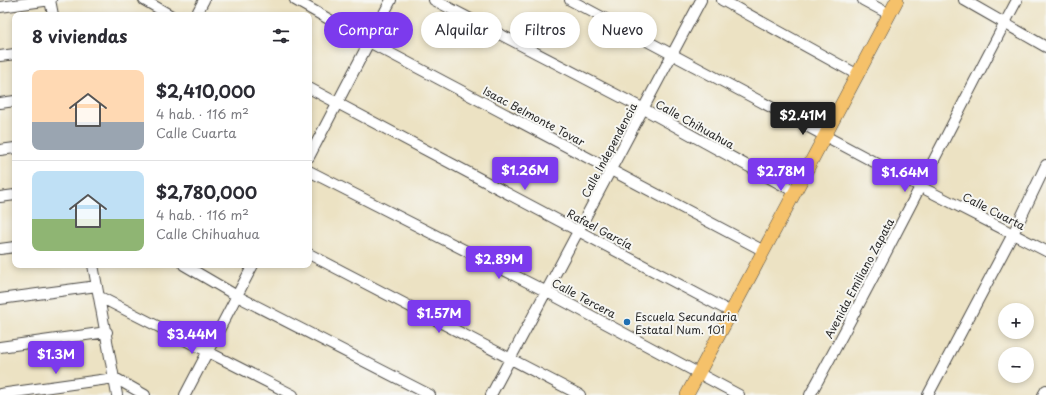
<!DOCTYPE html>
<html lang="es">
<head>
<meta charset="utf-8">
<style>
	body { margin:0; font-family:"Playpen Sans",sans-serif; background:#f2f2f3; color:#2b2b33; height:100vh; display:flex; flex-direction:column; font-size:15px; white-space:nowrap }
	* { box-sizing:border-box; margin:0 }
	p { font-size:13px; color:#7c7c81 }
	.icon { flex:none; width:22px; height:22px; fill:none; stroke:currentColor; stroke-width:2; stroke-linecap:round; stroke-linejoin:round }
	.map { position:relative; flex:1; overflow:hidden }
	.sheet { position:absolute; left:12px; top:12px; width:300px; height:256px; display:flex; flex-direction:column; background:#fff; border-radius:8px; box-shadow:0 2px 6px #0003 }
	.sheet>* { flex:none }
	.banner { position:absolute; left:324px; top:12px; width:380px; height:36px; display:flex; gap:8px }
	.tools { position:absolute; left:998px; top:303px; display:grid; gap:8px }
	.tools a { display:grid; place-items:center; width:36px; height:36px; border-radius:50%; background:#fff; box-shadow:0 2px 6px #0003; font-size:20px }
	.price { position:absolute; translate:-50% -34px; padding:0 9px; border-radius:4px; background:#7c3aed; color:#fff; font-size:13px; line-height:26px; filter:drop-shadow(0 1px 2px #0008) }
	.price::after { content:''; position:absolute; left:50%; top:24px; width:12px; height:9px; margin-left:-6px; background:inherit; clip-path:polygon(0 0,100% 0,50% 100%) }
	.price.selected { background:#222; color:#fff }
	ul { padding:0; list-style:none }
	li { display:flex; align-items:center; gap:12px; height:100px; padding:0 20px }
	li+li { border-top:1px solid #e1e1e2 }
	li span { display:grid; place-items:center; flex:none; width:112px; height:80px; border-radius:8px; color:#555 }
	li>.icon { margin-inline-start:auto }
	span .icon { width:48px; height:48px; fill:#fffc; stroke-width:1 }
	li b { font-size:17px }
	h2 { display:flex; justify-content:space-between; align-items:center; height:48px; padding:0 20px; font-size:17px }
	.chip { padding:0 14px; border-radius:18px; background:#fff; box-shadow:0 2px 6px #0003; font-size:14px; line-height:36px }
	.chip.selected { background:#7c3aed; color:#fff }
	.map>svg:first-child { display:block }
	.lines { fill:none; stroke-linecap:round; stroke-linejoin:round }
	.minor-casing { stroke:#484642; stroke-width:12 }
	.major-casing { stroke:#484642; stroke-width:14 }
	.minor { stroke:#fff; stroke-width:10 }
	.major { stroke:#f5c16b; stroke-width:13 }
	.poi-dot { fill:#1f6fb2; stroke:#f6f6f2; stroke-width:1.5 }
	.labels { text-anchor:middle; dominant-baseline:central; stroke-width:4; stroke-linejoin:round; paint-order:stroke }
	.street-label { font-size:11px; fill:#2b2b2b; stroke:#f6f6f2 }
	.poi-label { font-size:11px; fill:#2b2b2b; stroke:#f6f6f2; text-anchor:start }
</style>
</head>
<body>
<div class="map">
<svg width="1046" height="395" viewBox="0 0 1046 395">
	<rect width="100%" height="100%" fill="#f6f6f2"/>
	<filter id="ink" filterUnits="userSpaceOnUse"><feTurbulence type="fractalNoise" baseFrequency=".025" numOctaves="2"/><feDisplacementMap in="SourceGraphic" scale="8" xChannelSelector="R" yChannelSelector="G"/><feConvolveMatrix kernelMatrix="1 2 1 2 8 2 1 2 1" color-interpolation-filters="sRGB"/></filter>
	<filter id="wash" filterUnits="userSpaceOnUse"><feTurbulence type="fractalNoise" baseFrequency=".012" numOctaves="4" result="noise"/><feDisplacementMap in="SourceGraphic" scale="16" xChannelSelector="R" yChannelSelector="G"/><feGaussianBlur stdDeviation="0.9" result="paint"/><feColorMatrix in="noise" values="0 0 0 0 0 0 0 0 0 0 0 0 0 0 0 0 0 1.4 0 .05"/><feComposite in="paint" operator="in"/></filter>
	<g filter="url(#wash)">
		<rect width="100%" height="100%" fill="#ece2c3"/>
	</g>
	<g filter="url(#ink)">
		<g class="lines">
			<defs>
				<path id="minor" d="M 50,0 L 53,15
					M 144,0 L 170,15
					M 295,0 L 369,42 L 764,251
					M 434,0 L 644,109 L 795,192
					M 570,0 L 921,187 L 1046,251
					M 722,0 L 858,75
					M 863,0 L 889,14
					M 964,0 L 1046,47
					M 0,7 L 51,0
					M 196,15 L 204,0
					M 0,56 L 15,54
					M 309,88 L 731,312
					M 0,103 L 15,101
					M 0,150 L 15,148
					M 309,157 L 391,0
					M 309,171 L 547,292 L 739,395
					M 0,197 L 15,195
					M 0,249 L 15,247
					M 309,254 L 580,395
					M 93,265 L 117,395
					M 184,265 L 237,296 L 430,395
					M 100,297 L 293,395
					M 0,299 L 97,286
					M 0,347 L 107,332
					M 0,394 L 115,378 L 145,395
					M 185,395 L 253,265
					M 491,395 L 701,0
					M 810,395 C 882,265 947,132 1017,0
					M 928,395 L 1013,234 L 1046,165
					M 1043,395 L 1046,390"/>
				<path id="major" d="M 687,395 L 897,0"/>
			</defs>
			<!-- minor casing -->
			<use href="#minor" class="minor-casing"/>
			<!-- major casing -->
			<use href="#major" class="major-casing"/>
			<!-- minor -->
			<use href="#minor" class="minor"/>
			<!-- major -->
			<use href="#major" class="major"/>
		</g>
	</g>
	<!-- markers -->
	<circle class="poi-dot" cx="627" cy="322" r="4"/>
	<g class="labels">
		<!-- street labels -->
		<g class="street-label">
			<text transform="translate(534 116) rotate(28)">Isaac Belmonte Tovar</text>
			<text transform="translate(695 124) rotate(29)">Calle Chihuahua</text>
			<text transform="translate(609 150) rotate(-62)">Calle Independencia</text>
			<text transform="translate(994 211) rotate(27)">Calle Cuarta</text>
			<text transform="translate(600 229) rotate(28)">Rafael García</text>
			<text transform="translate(859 278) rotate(-62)">Avenida Emiliano Zapata</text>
			<text transform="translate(584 298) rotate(28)">Calle Tercera</text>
		</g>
		<!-- poi labels -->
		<g class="poi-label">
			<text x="635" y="316">Escuela Secundaria<tspan x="635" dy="13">Estatal Num. 101</tspan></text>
		</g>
	</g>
</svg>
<div class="tools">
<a>+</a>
<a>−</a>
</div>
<b class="price selected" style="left:803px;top:136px">$2.41M</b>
<b class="price" style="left:525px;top:191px">$1.26M</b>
<b class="price" style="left:781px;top:192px">$2.78M</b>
<b class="price" style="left:905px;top:193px">$1.64M</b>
<b class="price" style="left:499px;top:280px">$2.89M</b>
<b class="price" style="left:439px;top:334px">$1.57M</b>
<b class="price" style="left:192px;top:355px">$3.44M</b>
<b class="price" style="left:56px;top:375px">$1.3M</b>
<div class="banner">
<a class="chip selected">Comprar</a>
<a class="chip">Alquilar</a>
<a class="chip">Filtros</a>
<a class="chip">Nuevo</a>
</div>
<section class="sheet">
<h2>8 viviendas<svg class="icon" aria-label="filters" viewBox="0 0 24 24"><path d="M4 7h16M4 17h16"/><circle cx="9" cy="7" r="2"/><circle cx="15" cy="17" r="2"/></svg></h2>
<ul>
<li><span style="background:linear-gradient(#ffd9b3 65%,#9aa5b1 0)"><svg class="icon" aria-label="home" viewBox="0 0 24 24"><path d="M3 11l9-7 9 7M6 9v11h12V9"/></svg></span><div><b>$2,410,000</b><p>4 hab. · 116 m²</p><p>Calle Cuarta</p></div></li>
<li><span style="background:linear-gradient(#bfe0f5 60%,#8fb573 0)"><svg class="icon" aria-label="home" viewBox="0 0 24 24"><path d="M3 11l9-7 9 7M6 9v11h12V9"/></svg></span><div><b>$2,780,000</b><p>4 hab. · 116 m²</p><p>Calle Chihuahua</p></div></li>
</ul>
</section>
</div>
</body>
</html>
